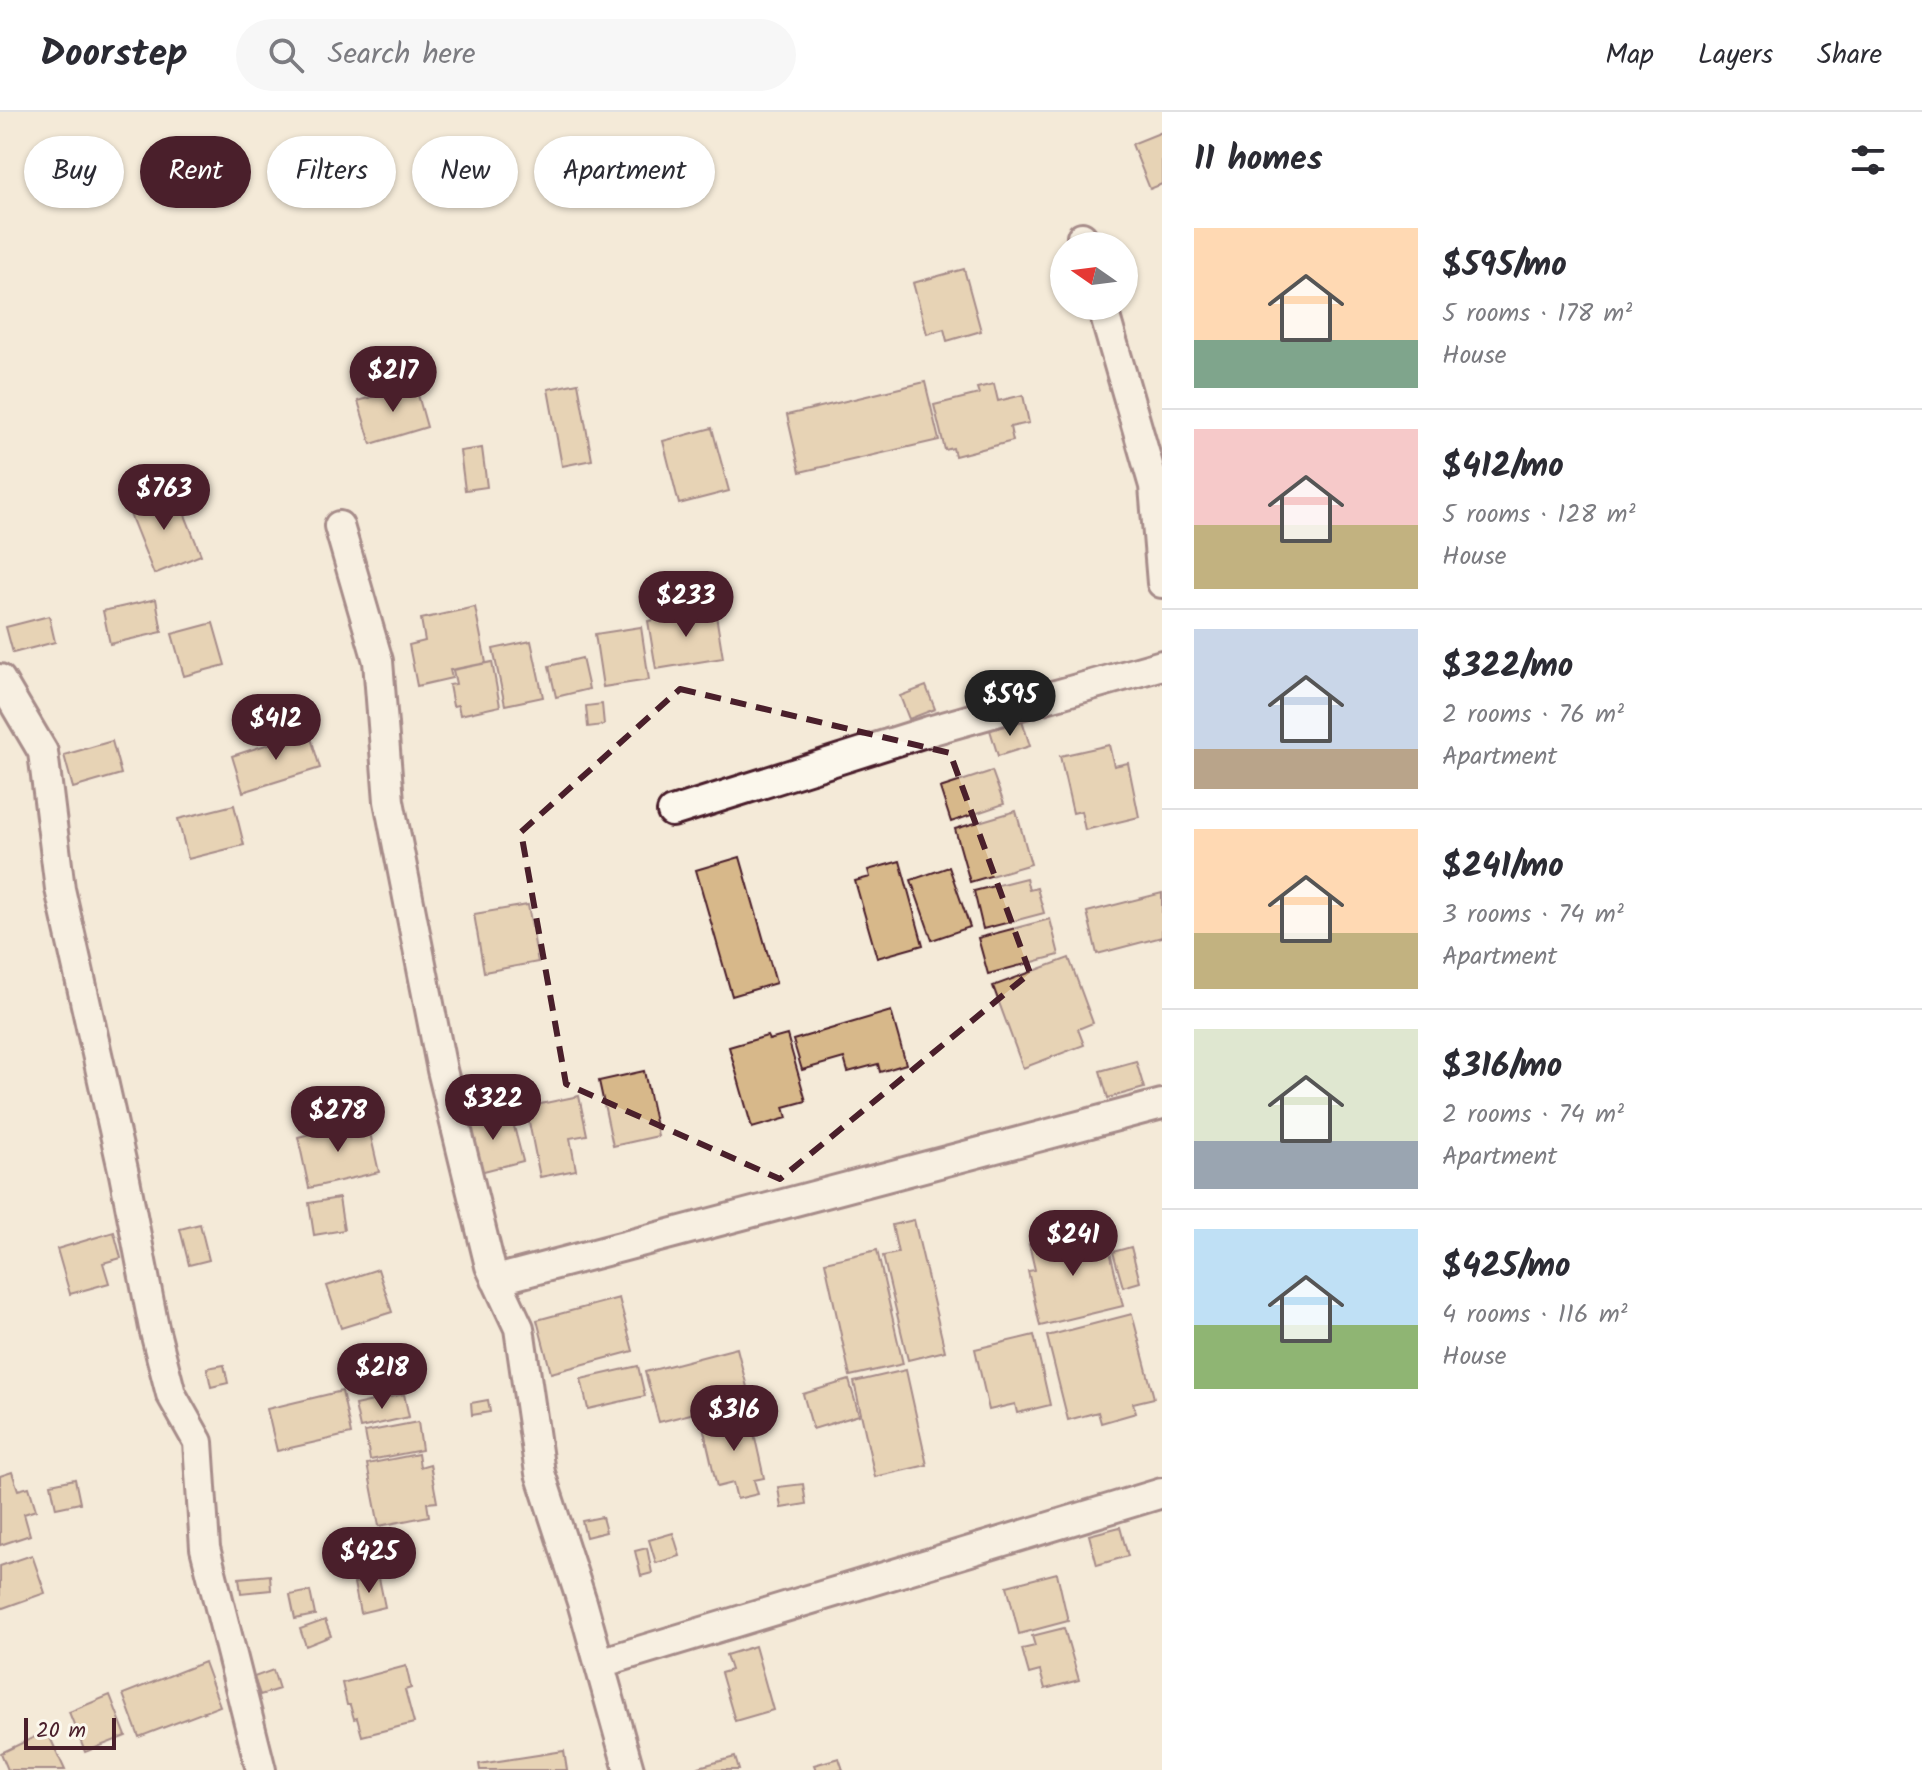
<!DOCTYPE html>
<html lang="en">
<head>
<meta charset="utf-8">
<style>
	body { margin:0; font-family:Kalam,sans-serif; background:#f7f7f7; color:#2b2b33; height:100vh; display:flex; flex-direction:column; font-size:30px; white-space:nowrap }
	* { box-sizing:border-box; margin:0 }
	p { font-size:26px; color:#7c7c81 }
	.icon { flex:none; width:44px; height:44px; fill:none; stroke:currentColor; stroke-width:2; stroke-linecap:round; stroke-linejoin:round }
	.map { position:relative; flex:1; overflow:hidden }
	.details { display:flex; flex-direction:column; background:#fff; width:760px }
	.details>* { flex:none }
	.banner { position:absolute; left:24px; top:24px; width:760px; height:72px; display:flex; gap:16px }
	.needle { width:52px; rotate:284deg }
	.fabs { position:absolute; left:1050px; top:120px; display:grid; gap:16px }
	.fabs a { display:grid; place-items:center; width:88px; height:88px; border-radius:50%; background:#fff; box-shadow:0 2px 6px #0004; font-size:40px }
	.scale { position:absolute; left:24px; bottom:20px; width:92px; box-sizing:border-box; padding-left:8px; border:4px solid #4a1f2b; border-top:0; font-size:22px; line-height:28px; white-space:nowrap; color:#4a1f2b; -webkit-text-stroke:6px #fbf7ec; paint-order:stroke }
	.price { position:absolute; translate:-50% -68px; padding:0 18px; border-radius:28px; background:#4a1f2b; color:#fff; font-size:26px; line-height:52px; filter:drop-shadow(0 2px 4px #0008) }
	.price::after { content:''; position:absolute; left:50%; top:48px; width:24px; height:18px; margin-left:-12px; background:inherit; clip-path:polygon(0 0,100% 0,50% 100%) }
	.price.current { background:#222; color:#fff }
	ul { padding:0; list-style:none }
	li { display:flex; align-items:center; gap:24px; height:200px; padding:0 32px }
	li+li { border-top:2px solid #e1e1e2 }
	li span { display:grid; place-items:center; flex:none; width:224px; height:160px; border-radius:0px; color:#555 }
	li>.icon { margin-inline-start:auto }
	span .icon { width:96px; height:96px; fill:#fffc; stroke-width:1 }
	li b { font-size:34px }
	h2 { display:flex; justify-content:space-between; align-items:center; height:96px; padding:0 32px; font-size:34px }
	.pill { padding:0 28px; border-radius:36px; background:#fff; box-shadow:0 2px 6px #0004; font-size:28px; line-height:72px }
	.pill.current { background:#4a1f2b; color:#fff }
	header { display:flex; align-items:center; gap:48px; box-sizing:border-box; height:112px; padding:0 40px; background:#fff; border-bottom:2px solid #e1e1e2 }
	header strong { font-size:38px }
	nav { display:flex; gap:44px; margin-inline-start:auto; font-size:28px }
	.search { width:560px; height:72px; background:#f7f7f7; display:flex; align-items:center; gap:20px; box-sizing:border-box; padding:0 28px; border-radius:44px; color:#7c7c81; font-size:30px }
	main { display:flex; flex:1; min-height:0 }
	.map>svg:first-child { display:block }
	.building { fill:#d7b88a; stroke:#4a1f2b; stroke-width:2 }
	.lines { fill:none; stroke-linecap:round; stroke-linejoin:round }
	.minor-casing { stroke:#4a1f2b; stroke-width:34 }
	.minor { stroke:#fbf7ec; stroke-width:28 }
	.marked { fill:none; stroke:#4a1f2b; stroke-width:6; stroke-dasharray:16 10; stroke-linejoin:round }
</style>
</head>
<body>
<header>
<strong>Doorstep</strong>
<div class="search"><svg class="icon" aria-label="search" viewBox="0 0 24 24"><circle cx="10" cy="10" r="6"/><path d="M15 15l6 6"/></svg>Search here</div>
<nav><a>Map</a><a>Layers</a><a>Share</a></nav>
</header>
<main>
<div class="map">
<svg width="1162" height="1658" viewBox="0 0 1162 1658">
	<rect width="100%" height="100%" fill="#f4ead8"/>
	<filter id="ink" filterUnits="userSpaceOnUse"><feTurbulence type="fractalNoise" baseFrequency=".0125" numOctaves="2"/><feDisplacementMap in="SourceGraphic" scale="16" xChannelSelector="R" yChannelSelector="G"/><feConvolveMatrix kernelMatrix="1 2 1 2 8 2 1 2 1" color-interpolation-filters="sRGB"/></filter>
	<g filter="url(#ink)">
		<!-- building -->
		<path class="building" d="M 1162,20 L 1162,72 L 1150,77 L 1132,32 Z
			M 964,157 L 981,219 L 947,229 L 944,217 L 927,222 L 913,171 Z
			M 925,270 L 939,328 L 800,360 L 787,303 Z
			M 578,271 L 592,348 L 562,354 L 548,277 Z
			M 415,272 L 427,315 L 371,332 L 358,289 Z
			M 994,272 L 998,289 L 1023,283 L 1029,311 L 1010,315 L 1013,329 L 955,344 L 953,336 L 945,338 L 934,293 L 979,282 L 977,276 Z
			M 712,316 L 729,379 L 679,392 L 663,329 Z
			M 482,336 L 487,375 L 465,378 L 460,339 Z
			M 175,378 L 201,443 L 154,462 L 128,397 Z
			M 156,487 L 162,520 L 110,532 L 103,499 Z
			M 475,495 L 486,551 L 450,558 L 452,566 L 417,574 L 409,533 L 425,529 L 421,507 Z
			M 715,497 L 723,546 L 656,557 L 648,509 Z
			M 49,504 L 55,530 L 13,541 L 6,515 Z
			M 213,511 L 225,553 L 184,564 L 172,522 Z
			M 641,515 L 649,568 L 603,575 L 595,522 Z
			M 531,529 L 543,585 L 505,593 L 493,537 Z
			M 582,546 L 589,577 L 556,585 L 549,554 Z
			M 492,550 L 500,594 L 460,603 L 458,593 L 453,594 L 449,573 L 456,572 L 453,558 Z
			M 926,574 L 935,597 L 909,607 L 900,584 Z
			M 602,592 L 604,613 L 588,615 L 586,594 Z
			M 1022,608 L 1030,634 L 998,644 L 990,618 Z
			M 309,619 L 320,656 L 243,680 L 232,644 Z
			M 112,629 L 121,662 L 73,676 L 64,643 Z
			M 1109,633 L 1114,654 L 1128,651 L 1139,705 L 1085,718 L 1081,699 L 1073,701 L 1060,644 Z
			M 992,659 L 1004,692 L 951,710 L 940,676 Z
			M 234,693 L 244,733 L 188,747 L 178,707 Z
			M 1016,699 L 1031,752 L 970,770 L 955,717 Z
			M 740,745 L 776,871 L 732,884 L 696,758 Z
			M 900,749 L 923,833 L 877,846 L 855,769 L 870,765 L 868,758 Z
			M 949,755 L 970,815 L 932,828 L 911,768 Z
			M 1026,766 L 1029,778 L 1037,776 L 1044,801 L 983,817 L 974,779 Z
			M 1162,781 L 1162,825 L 1097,842 L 1087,800 Z
			M 528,793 L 538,850 L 484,860 L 474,802 Z
			M 1050,807 L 1059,843 L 988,862 L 978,826 Z
			M 1069,846 L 1093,911 L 1078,917 L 1084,933 L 1023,956 L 993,874 Z
			M 891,899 L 906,952 L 880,960 L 878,952 L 848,960 L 844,946 L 802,958 L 793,928 Z
			M 787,923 L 806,989 L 784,995 L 787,1006 L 752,1016 L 729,935 L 767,924 L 769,928 Z
			M 1136,949 L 1144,976 L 1108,986 L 1100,959 Z
			M 644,959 L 658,1024 L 613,1034 L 599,969 Z
			M 579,984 L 587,1023 L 570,1026 L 576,1058 L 540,1065 L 526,995 Z
			M 510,999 L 523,1049 L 476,1061 L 463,1012 Z
			M 367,1008 L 379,1060 L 309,1076 L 298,1025 Z
			M 339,1086 L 344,1118 L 314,1123 L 309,1091 Z
			M 914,1108 L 945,1239 L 908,1248 L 883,1144 L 898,1141 L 892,1113 Z
			M 200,1112 L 209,1148 L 189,1153 L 180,1117 Z
			M 1084,1119 L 1086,1128 L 1106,1123 L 1123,1194 L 1040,1214 L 1028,1159 L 1035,1158 L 1029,1132 Z
			M 114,1120 L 121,1146 L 103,1151 L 109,1171 L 70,1182 L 57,1137 Z
			M 1131,1135 L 1140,1170 L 1123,1175 L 1113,1140 Z
			M 877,1138 L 903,1252 L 850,1264 L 825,1150 Z
			M 378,1157 L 392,1200 L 341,1216 L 327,1174 Z
			M 619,1186 L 633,1239 L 551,1261 L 537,1208 Z
			M 1132,1202 L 1154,1286 L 1133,1291 L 1136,1301 L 1101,1311 L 1098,1300 L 1068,1308 L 1047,1224 Z
			M 1034,1223 L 1050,1293 L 1017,1301 L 1015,1292 L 989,1298 L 975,1237 Z
			M 737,1236 L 750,1287 L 659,1310 L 645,1260 Z
			M 224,1253 L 228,1271 L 211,1275 L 207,1256 Z
			M 638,1254 L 645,1284 L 588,1297 L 581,1267 Z
			M 906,1258 L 927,1353 L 875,1365 L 854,1270 Z
			M 849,1268 L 859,1303 L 813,1317 L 803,1282 Z
			M 342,1279 L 351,1322 L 277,1339 L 267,1297 Z
			M 404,1282 L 409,1305 L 360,1316 L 355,1293 Z
			M 488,1288 L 490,1300 L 472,1303 L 471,1291 Z
			M 749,1299 L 764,1366 L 754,1368 L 758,1382 L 737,1387 L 733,1371 L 717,1375 L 702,1310 Z
			M 418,1310 L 422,1338 L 370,1348 L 365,1320 Z
			M 418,1342 L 420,1355 L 430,1352 L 437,1390 L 427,1391 L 429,1404 L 379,1414 L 367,1352 Z
			M 12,1360 L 18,1378 L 29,1375 L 36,1398 L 24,1402 L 30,1423 L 0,1433 L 0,1364 Z
			M 75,1367 L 80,1391 L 56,1396 L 51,1372 Z
			M 803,1372 L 806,1392 L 781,1396 L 778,1375 Z
			M 602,1405 L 606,1420 L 586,1425 L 582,1409 Z
			M 1120,1415 L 1128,1444 L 1097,1453 L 1089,1423 Z
			M 673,1421 L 680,1444 L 656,1451 L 649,1428 Z
			M 647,1436 L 652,1461 L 641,1464 L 635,1439 Z
			M 32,1443 L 45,1481 L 0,1497 L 0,1454 Z
			M 1057,1461 L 1068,1509 L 1019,1522 L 1007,1474 Z
			M 270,1463 L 271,1478 L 241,1481 L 239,1466 Z
			M 379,1466 L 385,1495 L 360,1501 L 354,1471 Z
			M 310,1479 L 315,1503 L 295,1507 L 290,1483 Z
			M 325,1508 L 331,1524 L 306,1534 L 300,1517 Z
			M 1064,1516 L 1079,1568 L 1045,1577 L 1040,1559 L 1029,1562 L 1022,1537 L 1035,1534 L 1032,1524 Z
			M 755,1534 L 773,1598 L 735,1609 L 721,1561 L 731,1558 L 726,1543 Z
			M 204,1550 L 220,1594 L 139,1625 L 123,1582 Z
			M 406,1554 L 411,1576 L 405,1578 L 414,1611 L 362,1624 L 357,1606 L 354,1607 L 350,1593 L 347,1593 L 342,1571 Z
			M 273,1558 L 279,1577 L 260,1583 L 254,1565 Z
			M 110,1583 L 126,1624 L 85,1640 L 69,1600 Z
			M 47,1619 L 65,1658 L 8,1658 L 1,1641 Z
			M 564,1639 L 567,1658 L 480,1658 L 479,1652 Z
			M 735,1645 L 739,1658 L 700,1658 L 699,1655 Z
			M 839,1646 L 843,1658 L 816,1658 L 814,1653 Z"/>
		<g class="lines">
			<defs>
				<path id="minor" d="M 1082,125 L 1084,134
					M 1102,194 L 1154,374 L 1162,471
					M 339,414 L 378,549 L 389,689 L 442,958 L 490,1154 L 519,1216 L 540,1361 L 582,1490 L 629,1658
					M 0,567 L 43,640 L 60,777 L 124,1062 L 154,1216 L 171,1282 L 198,1330 L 205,1436 L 261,1658
					M 672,700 L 929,619 L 1162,553
					M 496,1168 L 1162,992
					M 600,1551 L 1162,1381"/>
			</defs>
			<!-- minor casing -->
			<use href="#minor" class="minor-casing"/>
			<!-- minor -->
			<use href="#minor" class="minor"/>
		</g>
	</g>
	<!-- marked area -->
	<path d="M0 0H1162V1658H0ZM 680,577 L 950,641 L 1030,861 L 780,1067 L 566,972 L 521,720 Z" fill="#f4ead8" fill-opacity=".55" fill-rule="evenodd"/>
	<path class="marked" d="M 680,577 L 950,641 L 1030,861 L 780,1067 L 566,972 L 521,720 Z"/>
</svg>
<div class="fabs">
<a><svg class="needle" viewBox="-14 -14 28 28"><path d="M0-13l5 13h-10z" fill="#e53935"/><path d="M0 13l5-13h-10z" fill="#7c7c81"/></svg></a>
</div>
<div class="scale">20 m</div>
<b class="price" style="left:393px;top:302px">$217</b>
<b class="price" style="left:164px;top:420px">$763</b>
<b class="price" style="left:686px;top:527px">$233</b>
<b class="price current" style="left:1010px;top:626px">$595</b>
<b class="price" style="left:276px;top:650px">$412</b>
<b class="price" style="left:493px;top:1030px">$322</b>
<b class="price" style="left:338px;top:1042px">$278</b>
<b class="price" style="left:1073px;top:1166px">$241</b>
<b class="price" style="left:382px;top:1299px">$218</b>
<b class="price" style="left:734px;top:1341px">$316</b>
<b class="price" style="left:369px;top:1483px">$425</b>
<div class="banner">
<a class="pill">Buy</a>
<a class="pill current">Rent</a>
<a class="pill">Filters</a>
<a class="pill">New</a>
<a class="pill">Apartment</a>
</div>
</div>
<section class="details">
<h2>11 homes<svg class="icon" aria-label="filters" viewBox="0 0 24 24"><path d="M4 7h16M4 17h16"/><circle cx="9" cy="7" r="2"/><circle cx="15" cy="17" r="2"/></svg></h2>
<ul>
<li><span style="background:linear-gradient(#ffd9b3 70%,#7fa58c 0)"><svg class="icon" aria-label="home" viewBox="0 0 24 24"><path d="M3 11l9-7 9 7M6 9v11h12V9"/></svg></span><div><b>$595/mo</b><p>5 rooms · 178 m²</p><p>House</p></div></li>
<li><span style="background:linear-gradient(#f6c9c9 60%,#c2b280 0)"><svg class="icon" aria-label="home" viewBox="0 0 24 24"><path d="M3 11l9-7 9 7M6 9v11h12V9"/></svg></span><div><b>$412/mo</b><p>5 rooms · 128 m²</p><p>House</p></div></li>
<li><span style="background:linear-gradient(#c9d6e8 75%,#b9a48a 0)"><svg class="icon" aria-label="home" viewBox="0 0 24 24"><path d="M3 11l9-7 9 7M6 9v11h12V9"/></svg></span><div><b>$322/mo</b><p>2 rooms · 76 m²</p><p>Apartment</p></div></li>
<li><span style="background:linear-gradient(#ffd9b3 65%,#c2b280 0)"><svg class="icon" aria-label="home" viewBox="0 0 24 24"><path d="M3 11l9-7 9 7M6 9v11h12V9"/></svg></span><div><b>$241/mo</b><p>3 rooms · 74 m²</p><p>Apartment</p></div></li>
<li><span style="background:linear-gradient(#dfe7d0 70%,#9aa5b1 0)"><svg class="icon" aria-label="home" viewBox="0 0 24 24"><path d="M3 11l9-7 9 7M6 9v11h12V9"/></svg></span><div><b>$316/mo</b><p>2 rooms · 74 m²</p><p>Apartment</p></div></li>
<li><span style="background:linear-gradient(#bfe0f5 60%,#8fb573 0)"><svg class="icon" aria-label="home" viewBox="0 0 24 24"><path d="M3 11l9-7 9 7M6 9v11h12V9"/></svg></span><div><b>$425/mo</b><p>4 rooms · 116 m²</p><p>House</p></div></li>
</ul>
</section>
</main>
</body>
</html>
